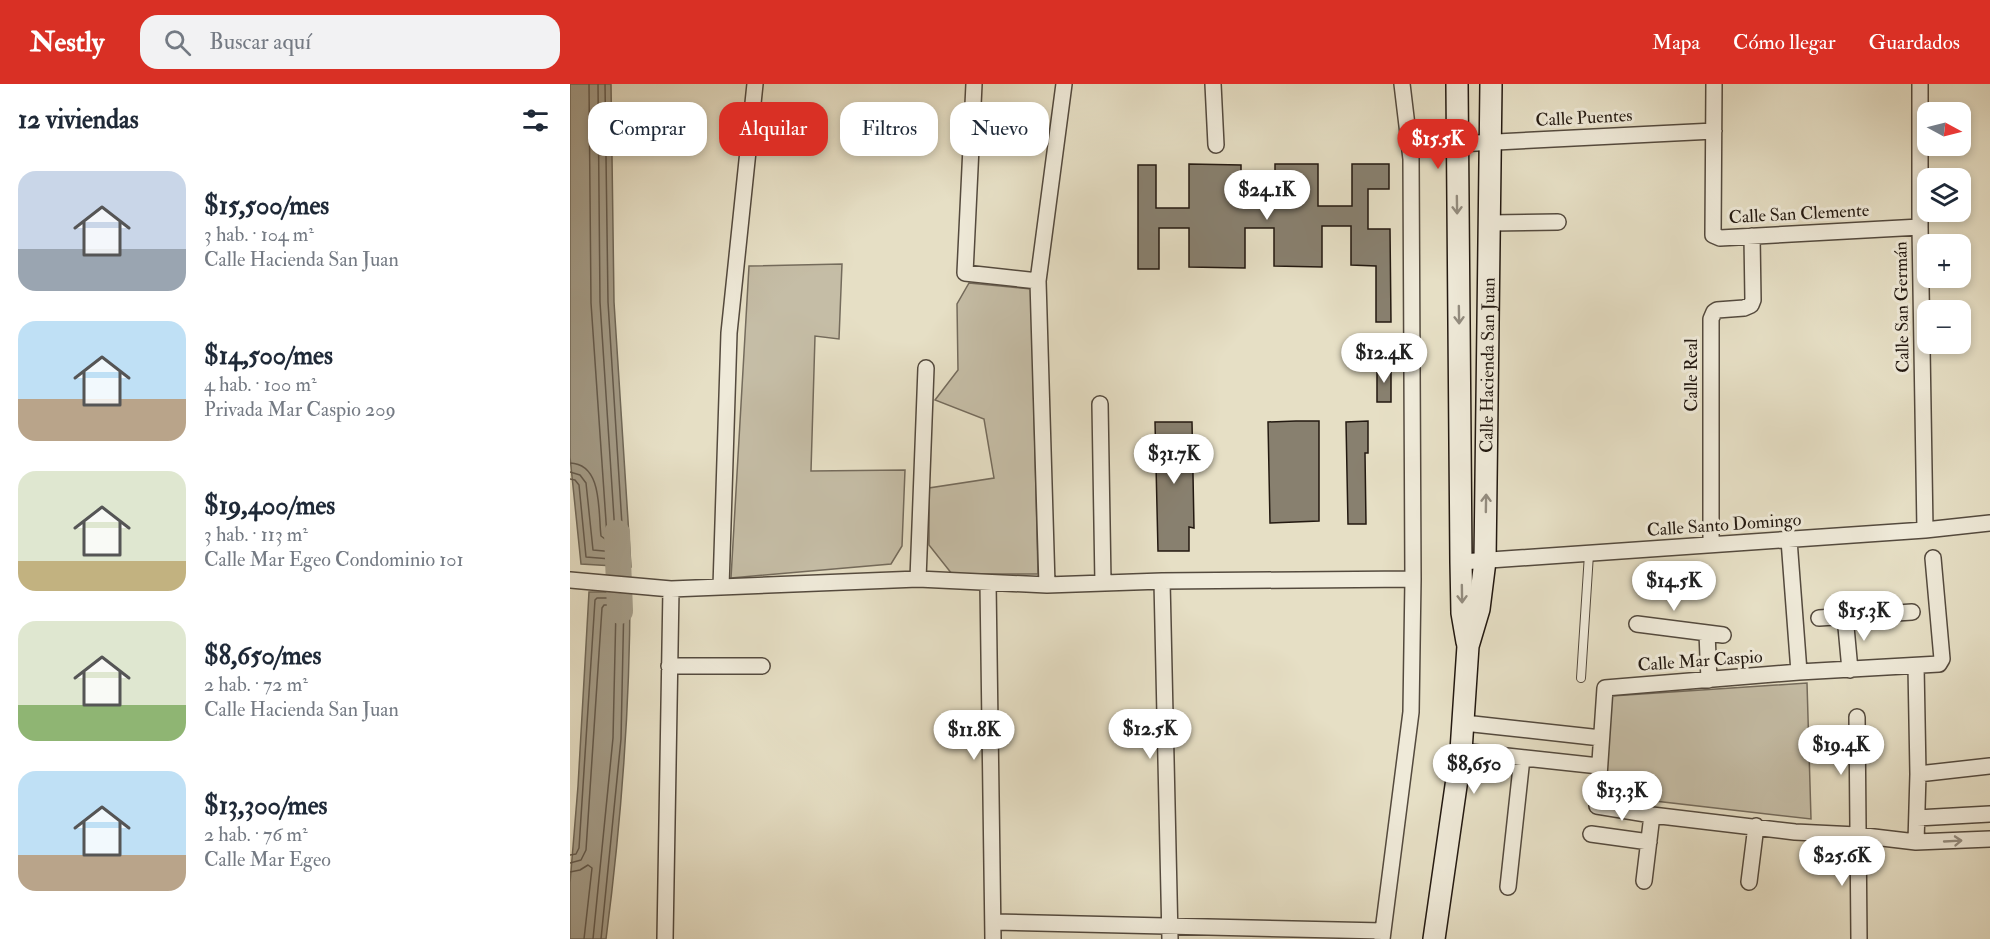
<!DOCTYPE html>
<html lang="es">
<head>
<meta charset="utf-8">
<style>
	body { margin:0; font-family:"IM FELL Double Pica",serif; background:#f2f2f3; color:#1f2937; height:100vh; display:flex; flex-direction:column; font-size:22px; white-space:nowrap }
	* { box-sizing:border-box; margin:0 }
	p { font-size:20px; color:#747a83 }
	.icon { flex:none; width:33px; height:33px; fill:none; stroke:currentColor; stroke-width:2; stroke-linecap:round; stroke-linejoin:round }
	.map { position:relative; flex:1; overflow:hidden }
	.side { display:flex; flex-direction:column; background:#fff; width:570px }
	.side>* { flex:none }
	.guide { position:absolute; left:18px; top:18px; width:570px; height:54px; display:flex; gap:12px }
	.needle { width:39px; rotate:97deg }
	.tools { position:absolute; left:1347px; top:18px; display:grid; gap:12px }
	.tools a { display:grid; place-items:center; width:54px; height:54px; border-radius:12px; background:#fff; box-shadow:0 3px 9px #0003; font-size:30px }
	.price { position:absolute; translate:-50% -51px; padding:0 14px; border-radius:21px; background:#fff; color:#222; font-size:20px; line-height:39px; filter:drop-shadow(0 2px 3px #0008) }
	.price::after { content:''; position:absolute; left:50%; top:36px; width:18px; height:14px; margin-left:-9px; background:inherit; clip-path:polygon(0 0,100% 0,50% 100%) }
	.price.selected { background:#d93025; color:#fff }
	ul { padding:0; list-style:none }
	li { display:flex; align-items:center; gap:18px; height:150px; padding:0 18px }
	li span { display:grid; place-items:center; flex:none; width:168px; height:120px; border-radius:18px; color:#555 }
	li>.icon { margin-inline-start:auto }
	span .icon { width:72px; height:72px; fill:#fffc; stroke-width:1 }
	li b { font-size:26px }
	h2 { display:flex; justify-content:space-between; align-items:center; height:72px; padding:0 18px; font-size:26px }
	.tag { padding:0 21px; border-radius:18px; background:#fff; box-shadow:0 3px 9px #0003; font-size:21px; line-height:54px }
	.tag.selected { background:#d93025; color:#fff }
	header { display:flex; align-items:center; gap:36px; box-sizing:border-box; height:84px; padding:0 30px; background:#d93025; color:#fff }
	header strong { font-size:28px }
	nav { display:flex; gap:33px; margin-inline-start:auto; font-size:21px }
	.search { width:420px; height:54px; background:#f2f2f3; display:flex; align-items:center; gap:15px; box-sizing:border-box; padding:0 21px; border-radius:18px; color:#747a83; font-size:22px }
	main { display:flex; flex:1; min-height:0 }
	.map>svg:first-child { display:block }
	.green { fill:#c5bda6; stroke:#746b5c; stroke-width:1.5 }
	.water { fill:#a49c88; stroke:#706858; stroke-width:1.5 }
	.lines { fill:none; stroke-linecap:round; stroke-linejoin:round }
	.shore { stroke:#645a4c; stroke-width:1.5 }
	.river { stroke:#a49c88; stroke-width:26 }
	.building { fill:#88806f; stroke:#231911; stroke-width:1.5 }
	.lane-casing { stroke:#544a3e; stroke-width:10 }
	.street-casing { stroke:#544a3e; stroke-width:18 }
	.secondary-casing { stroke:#231911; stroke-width:24 }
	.lane { stroke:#efead9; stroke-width:8 }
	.street { stroke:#efead9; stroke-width:15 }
	.secondary { stroke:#efead9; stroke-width:21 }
	.oneway { stroke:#938c7f }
	.labels { text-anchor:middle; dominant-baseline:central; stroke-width:6; stroke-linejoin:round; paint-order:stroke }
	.street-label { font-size:18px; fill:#231911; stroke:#efead9 }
</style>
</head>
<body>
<header>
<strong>Nestly</strong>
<div class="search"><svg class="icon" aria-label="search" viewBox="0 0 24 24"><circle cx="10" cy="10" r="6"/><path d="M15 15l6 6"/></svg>Buscar aquí</div>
<nav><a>Mapa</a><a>Cómo llegar</a><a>Guardados</a></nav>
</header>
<main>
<section class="side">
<h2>12 viviendas<svg class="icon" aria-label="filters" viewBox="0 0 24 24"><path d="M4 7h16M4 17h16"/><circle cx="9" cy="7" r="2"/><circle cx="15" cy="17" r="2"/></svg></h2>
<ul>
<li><span style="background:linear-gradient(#c9d6e8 65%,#9aa5b1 0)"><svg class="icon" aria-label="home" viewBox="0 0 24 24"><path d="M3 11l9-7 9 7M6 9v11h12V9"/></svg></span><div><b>$15,500/mes</b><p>3 hab. · 104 m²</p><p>Calle Hacienda San Juan</p></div></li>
<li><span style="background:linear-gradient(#bfe0f5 65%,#b9a48a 0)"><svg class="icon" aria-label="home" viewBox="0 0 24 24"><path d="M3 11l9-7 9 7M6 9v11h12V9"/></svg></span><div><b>$14,500/mes</b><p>4 hab. · 100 m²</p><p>Privada Mar Caspio 209</p></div></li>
<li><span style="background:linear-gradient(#dfe7d0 75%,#c2b280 0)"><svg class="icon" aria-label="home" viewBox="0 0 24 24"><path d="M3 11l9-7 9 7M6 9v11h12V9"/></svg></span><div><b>$19,400/mes</b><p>3 hab. · 113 m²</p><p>Calle Mar Egeo Condominio 101</p></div></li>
<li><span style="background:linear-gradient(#dfe7d0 70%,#8fb573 0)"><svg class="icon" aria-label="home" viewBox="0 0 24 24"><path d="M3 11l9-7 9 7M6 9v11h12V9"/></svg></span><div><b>$8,650/mes</b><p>2 hab. · 72 m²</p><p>Calle Hacienda San Juan</p></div></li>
<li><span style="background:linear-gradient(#bfe0f5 70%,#b9a48a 0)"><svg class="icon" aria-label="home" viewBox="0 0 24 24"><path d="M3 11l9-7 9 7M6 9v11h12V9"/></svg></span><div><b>$13,300/mes</b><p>2 hab. · 76 m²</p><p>Calle Mar Egeo</p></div></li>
</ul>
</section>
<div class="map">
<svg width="1420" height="855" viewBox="0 0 1420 855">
	<rect width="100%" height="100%" fill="#e6dfc5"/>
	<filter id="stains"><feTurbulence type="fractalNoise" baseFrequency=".00333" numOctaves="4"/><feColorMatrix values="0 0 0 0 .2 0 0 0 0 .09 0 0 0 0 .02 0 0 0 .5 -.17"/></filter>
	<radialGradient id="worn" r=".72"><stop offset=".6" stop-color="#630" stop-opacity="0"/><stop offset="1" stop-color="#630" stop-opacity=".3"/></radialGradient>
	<!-- green -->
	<path class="green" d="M 272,180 L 269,255 L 245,252 L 241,387 L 335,386 L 332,462 L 321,480 L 161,494 L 179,182 Z
		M 399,199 L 461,205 L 468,490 L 382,490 L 359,461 L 359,404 L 424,394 L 414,335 L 365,316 L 388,286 L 387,220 Z
		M 1237,599 L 1241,735 L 1033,711 L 1042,612 Z"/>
	<!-- water -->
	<path class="water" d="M 0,0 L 41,0 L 44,218 L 61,483 L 11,480 L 0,373 Z
		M 19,508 L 60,508 C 60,624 51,740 36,855 L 0,855 L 0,799 L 8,702 Z"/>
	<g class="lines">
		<!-- shore -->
		<path class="shore" d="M 0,379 C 33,380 28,428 31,452 L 35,455 L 37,452 L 21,219 L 19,0
			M 0,388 L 10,391 L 16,399 L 23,466 L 45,468 L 46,465 L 30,218 L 28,0
			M 0,395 L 5,396 L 9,401 L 16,473 L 53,476 L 54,473 L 38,218 L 35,0
			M 0,771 L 6,770 L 9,764 L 25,516 L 27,514 L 51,514 L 54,516 L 51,655 L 31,855
			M 0,779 L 11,776 L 16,766 L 32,524 L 34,521 L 44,521 L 46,524 L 43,654 L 23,855
			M 0,788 L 10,786 L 18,781 L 22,784 L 14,855"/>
		<!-- river -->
		<path class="river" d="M 47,449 L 50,527"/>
	</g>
	<!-- building -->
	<path class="building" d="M 619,80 L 671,81 L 671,124 L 705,123 L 705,80 L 748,80 L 748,122 L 782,122 L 782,80 L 819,80 L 819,105 L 798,105 L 798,145 L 820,145 L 821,238 L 806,238 L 806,182 L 781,181 L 781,142 L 752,142 L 752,183 L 704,182 L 704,144 L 675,144 L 675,184 L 619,183 L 619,144 L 589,144 L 589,185 L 568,185 L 568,81 L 586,81 L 586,124 L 619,124 Z
		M 807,282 L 821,282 L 821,318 L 807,318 Z
		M 726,337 L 749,337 L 749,437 L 700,439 L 698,338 Z
		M 798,337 L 798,369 L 795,369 L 796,440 L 778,440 L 776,338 Z
		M 585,338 L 622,338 L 624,444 L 619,443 L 619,467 L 588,467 Z"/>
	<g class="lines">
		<defs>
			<path id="lane" d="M 1011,594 L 1019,470"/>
			<path id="street" d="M 404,0 L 395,189 L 468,197
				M 643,0 L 646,61
				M 1144,0 L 1143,151 L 1150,154 L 1350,143
				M 1350,0 L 1350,143 L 1355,446
				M 887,60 L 1144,47
				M 920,139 L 988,138
				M 530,320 L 533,499
				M 1219,456 L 1229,588
				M 1141,461 L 1141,235 L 1144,228 L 1147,226 L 1174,224 L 1181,221 L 1183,216 L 1182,152
				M 1363,474 L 1372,575 L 1369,580 L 1229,588 L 1035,604 L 1027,722 L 1082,731 L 1225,748 L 1287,751 L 1346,758 L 1420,755
				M 891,478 L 1355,446 L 1420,439
				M 348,495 L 356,284
				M 0,496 L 101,505 L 348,495 L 477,501 L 592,497 L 843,495
				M 592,497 L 600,855
				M 418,499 L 423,855
				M 477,501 L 468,197 L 494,0
				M 151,503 L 159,249 L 185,0
				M 1275,532 L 1280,586
				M 1249,534 L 1342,528
				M 1067,540 L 1153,551
				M 1137,549 L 1139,596
				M 99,582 L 192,582
				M 1346,582 L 1348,690 L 1346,758
				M 1287,633 L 1289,855
				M 894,639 L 1031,654
				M 891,667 L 1029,682
				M 1348,690 L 1420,682
				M 1347,734 L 1420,730
				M 1021,750 L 1079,758
				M 1074,797 L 1082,731
				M 1179,798 L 1186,742
				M 938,803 L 952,674
				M 423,838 L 813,847
				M 95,855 L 101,505
				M 812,855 L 841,628 L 843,495 L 841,75 L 832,0"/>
			<g id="secondary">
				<path d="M 887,0 L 891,478 L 892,529 L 897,558"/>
				<path id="s1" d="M 864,855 L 891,667 L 898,562 L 909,525 L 915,477 L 921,0"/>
			</g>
		</defs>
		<!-- lane casing -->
		<use href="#lane" class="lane-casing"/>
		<!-- street casing -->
		<use href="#street" class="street-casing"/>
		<!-- secondary casing -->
		<use href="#secondary" class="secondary-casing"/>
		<!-- lane -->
		<use href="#lane" class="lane"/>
		<!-- street -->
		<use href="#street" class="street"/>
		<!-- secondary -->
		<use href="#secondary" class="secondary"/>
	</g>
	<!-- one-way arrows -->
	<defs><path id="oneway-shaft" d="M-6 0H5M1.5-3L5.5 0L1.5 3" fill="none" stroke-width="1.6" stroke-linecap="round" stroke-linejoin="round" transform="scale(1.5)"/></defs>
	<g class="oneway">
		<use href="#oneway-shaft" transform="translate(887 121) rotate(89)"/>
		<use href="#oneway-shaft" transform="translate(889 231) rotate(89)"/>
		<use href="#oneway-shaft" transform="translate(916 419) rotate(-89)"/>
		<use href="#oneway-shaft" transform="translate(892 510) rotate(89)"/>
		<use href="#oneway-shaft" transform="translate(1383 757) rotate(-3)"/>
	</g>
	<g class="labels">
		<!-- street labels -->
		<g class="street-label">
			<text transform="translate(1014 34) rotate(-3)">Calle Puentes</text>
			<text transform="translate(1229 130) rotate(-3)">Calle San Clemente</text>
			<text transform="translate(1332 223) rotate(-91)">Calle San Germán</text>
			<text stroke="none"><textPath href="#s1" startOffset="578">Calle Hacienda San Juan</textPath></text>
			<text transform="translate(1121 291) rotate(-90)">Calle Real</text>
			<text transform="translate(1154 441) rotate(-4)">Calle Santo Domingo</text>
			<text transform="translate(1130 577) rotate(-4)">Calle Mar Caspio</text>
		</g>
	</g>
	<rect width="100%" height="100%" filter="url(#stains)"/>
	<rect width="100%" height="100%" fill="url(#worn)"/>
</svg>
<div class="tools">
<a><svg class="needle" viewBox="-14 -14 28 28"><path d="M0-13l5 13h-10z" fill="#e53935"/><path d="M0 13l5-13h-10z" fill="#747a83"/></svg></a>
<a><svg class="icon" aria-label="layers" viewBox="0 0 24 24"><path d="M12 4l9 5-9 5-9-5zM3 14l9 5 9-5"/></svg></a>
<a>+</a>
<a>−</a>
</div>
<b class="price selected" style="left:868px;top:86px">$15.5K</b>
<b class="price" style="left:697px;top:137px">$24.1K</b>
<b class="price" style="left:814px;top:300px">$12.4K</b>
<b class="price" style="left:604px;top:401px">$31.7K</b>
<b class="price" style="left:1104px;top:528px">$14.5K</b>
<b class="price" style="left:1294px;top:558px">$15.3K</b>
<b class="price" style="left:580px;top:676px">$12.5K</b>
<b class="price" style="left:404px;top:677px">$11.8K</b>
<b class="price" style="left:1271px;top:692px">$19.4K</b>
<b class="price" style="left:904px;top:711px">$8,650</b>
<b class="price" style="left:1052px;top:738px">$13.3K</b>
<b class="price" style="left:1272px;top:803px">$25.6K</b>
<div class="guide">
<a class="tag">Comprar</a>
<a class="tag selected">Alquilar</a>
<a class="tag">Filtros</a>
<a class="tag">Nuevo</a>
</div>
</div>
</main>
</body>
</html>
